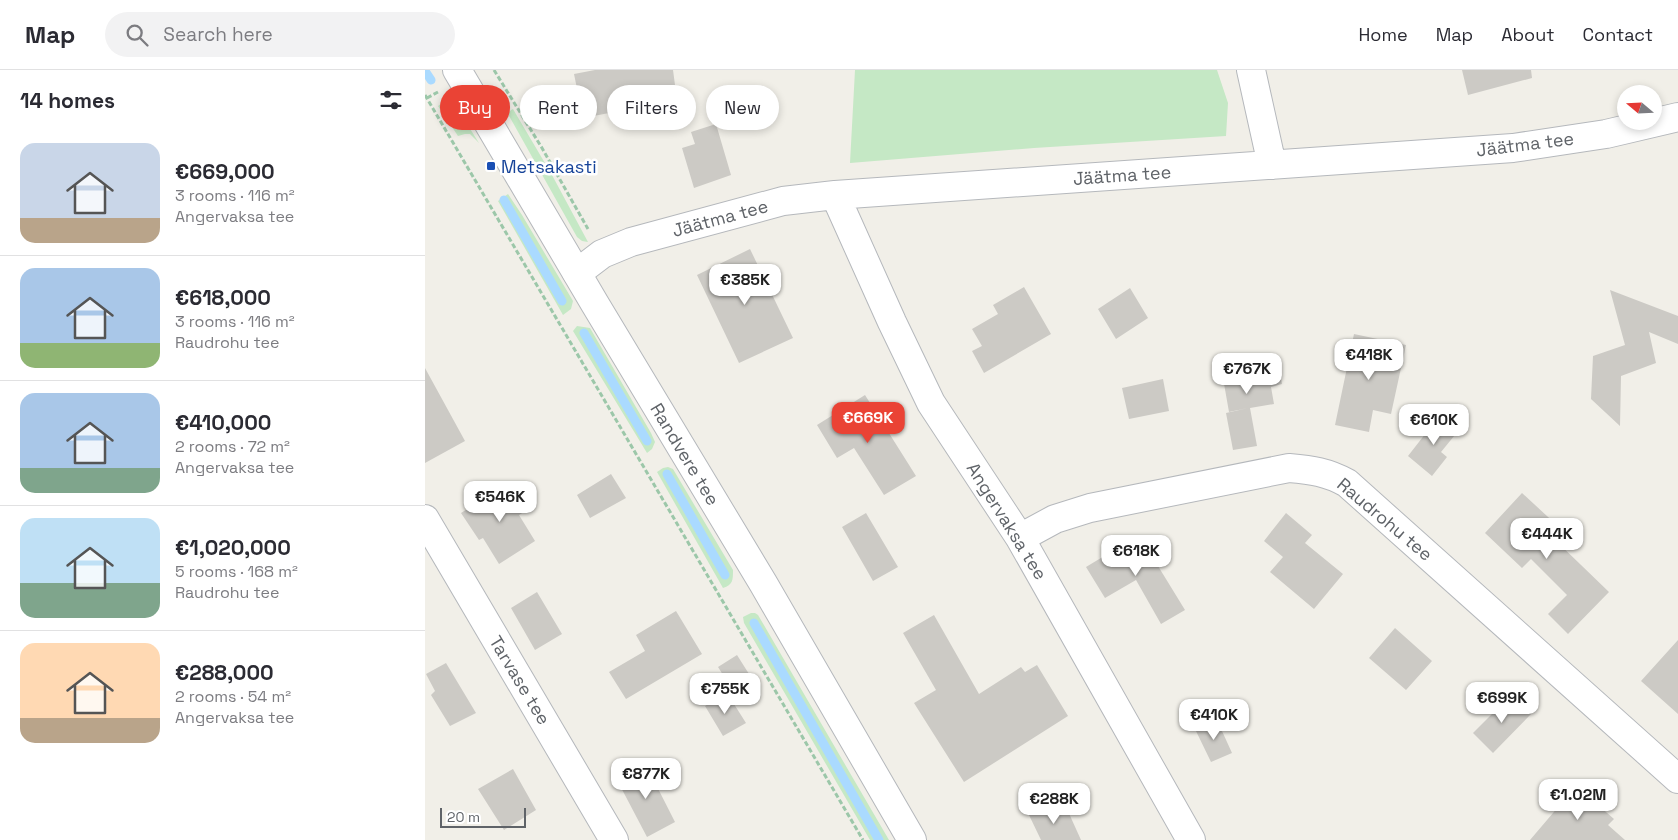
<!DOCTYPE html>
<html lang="en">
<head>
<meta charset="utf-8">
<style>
	body { margin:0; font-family:"Space Grotesk",sans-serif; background:#f2f2f3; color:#2b2b33; height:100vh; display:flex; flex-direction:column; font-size:19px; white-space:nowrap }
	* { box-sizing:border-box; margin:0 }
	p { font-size:16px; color:#7c7c81 }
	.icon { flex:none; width:28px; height:28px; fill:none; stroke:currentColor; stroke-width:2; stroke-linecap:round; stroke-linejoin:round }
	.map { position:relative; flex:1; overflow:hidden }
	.sheet { display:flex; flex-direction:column; background:#fff; width:425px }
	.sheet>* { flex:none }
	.guide { position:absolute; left:15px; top:15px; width:475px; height:45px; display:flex; gap:10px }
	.needle { width:32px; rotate:289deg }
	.controls { position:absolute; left:1192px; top:15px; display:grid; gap:10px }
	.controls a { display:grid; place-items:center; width:45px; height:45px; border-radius:50%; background:#fff; box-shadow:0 2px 8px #0003; font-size:25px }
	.scale { position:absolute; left:15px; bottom:12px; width:86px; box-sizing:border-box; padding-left:5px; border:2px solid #5f6368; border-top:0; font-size:14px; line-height:18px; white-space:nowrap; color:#5f6368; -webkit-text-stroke:4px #fff; paint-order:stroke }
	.price { position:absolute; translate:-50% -42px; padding:0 11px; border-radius:10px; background:#fff; color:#222; font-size:16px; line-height:32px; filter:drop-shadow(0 1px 2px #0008) }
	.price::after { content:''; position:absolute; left:50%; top:30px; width:15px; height:11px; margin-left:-8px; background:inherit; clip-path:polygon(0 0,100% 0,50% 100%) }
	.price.current { background:#ea4335; color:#fff }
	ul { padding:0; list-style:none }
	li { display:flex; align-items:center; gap:15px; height:125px; padding:0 20px }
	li+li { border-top:1px solid #e1e1e2 }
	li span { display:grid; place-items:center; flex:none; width:140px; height:100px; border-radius:15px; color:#555 }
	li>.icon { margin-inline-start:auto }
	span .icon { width:60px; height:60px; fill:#fffc; stroke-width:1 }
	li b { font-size:21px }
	h2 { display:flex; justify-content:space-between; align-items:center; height:60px; padding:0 20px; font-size:21px }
	.tag { padding:0 18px; border-radius:22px; background:#fff; box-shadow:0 2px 8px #0003; font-size:18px; line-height:45px }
	.tag.current { background:#ea4335; color:#fff }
	header { display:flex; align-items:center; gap:30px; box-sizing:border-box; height:70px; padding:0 25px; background:#fff; border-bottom:1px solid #e1e1e2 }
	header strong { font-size:24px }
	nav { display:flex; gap:28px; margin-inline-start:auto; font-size:18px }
	.search { width:350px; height:45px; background:#f2f2f3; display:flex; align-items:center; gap:12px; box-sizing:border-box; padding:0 18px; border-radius:28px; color:#7c7c81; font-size:19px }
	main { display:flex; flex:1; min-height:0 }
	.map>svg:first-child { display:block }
	.green { fill:#c5e8c5 }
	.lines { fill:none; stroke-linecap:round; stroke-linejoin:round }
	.stream { stroke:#aadaff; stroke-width:9 }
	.building { fill:#cccac5 }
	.minor-casing { stroke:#b5b8bc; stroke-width:30 }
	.tertiary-casing { stroke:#b5b8bc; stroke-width:30 }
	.path { stroke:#9cc7a9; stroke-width:3; stroke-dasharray:5 2.5; stroke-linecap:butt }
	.minor { stroke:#fff; stroke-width:28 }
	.tertiary { stroke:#fff; stroke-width:28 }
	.transit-dot { fill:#1a4fb4; stroke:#fff; stroke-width:2 }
	.labels { text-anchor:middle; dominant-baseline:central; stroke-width:5; stroke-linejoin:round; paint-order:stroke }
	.street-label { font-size:18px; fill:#5f6368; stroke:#fff }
	.transit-label { font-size:18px; fill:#164399; stroke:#fff; text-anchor:start }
</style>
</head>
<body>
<header>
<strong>Map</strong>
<div class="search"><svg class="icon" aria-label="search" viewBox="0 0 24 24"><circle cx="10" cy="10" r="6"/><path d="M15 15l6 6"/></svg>Search here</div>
<nav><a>Home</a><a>Map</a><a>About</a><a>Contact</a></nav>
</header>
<main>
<section class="sheet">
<h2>14 homes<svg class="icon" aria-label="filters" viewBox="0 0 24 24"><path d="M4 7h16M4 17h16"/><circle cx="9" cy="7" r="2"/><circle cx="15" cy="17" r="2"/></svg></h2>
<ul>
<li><span style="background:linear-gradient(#c9d6e8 75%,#b9a48a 0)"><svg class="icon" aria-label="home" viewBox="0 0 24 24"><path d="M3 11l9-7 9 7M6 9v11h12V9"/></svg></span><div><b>€669,000</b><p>3 rooms · 116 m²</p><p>Angervaksa tee</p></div></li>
<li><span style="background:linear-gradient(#a9c7e8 75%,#8fb573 0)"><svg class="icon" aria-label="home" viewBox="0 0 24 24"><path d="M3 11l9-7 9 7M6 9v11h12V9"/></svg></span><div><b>€618,000</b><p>3 rooms · 116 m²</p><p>Raudrohu tee</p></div></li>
<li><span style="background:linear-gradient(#a9c7e8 75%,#7fa58c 0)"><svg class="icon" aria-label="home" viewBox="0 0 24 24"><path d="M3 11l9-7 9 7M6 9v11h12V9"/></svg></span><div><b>€410,000</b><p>2 rooms · 72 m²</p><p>Angervaksa tee</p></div></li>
<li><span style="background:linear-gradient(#bfe0f5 65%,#7fa58c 0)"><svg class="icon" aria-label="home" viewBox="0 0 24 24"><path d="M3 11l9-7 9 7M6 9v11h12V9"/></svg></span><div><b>€1,020,000</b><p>5 rooms · 168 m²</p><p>Raudrohu tee</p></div></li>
<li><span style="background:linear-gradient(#ffd9b3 75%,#b9a48a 0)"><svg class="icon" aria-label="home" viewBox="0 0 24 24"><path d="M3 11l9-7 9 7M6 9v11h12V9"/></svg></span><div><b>€288,000</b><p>2 rooms · 54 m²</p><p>Angervaksa tee</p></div></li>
</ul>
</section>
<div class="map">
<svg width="1253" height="770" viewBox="0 0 1253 770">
	<rect width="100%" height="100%" fill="#f1efe8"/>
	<!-- green -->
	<path class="green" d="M 430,0 L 792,0 L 803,33 L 801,66 L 609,78 L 425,93 Z
		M 25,27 L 54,73 L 45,64 L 40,64 L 33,66 L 13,36 Z
		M 88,39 L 127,105 L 163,172 L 157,171 L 152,167 L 83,44 L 86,40 Z
		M 83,124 L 97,145 L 148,231 L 146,239 L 138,245 L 73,131 Z
		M 152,256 L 165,258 L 226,363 L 230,372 L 227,379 L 222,383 L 148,261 Z
		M 243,397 L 248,399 L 308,500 C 308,510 308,515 298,518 L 232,402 L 238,398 Z
		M 326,543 L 330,543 L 333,545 L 464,770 L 445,770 L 319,553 L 318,547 Z"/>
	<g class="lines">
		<!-- stream -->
		<path class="stream" d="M 0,1 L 6,10
			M 21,33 L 32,51
			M 79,130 L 137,231
			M 159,263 L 222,371
			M 242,404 L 300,505
			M 329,553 L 454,770"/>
	</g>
	<!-- building -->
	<path class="building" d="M 170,0 L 248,0 L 252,30 L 158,48 L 149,4 Z
		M 1037,0 L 1106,0 L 1107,8 L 1043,25 Z
		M 291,54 L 306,105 L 269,118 L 257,78 L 270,74 L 266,62 Z
		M 325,179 L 368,268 L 314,293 L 272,205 Z
		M 599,217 L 626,264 L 559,303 L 547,281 L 557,276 L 547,259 L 573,244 L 568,235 Z
		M 705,218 L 723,248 L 691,269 L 673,239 Z
		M 1185,220 L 1253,246 L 1253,274 L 1224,262 L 1231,293 L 1196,306 L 1195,356 L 1166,329 L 1168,286 L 1200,275 Z
		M 929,264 L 981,275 L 966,344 L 948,340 L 944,362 L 910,355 Z
		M 838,284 L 840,295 L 853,293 L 857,314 L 846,317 L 849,334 L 825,338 L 832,376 L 808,380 L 801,343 L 823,338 L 804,342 L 795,291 Z
		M 0,298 L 40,371 L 0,393 Z
		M 738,309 L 744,341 L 704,349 L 697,318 Z
		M 440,325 L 491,406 L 459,425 L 429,378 L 412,388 L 392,355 Z
		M 1015,345 L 1034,360 L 1016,382 L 1022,387 L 1007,406 L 983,386 Z
		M 186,404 L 201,428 L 165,448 L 152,425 Z
		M 85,412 L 102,440 L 94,445 L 110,471 L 74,494 L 58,468 L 54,470 L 36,443 Z
		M 1097,423 L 1135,458 L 1127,467 L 1184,522 L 1143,564 L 1123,544 L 1142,525 L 1106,489 L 1097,498 L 1060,463 Z
		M 441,443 L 473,497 L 448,511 L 417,457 Z
		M 861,443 L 887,465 L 880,473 L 918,504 L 889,539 L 845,502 L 858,487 L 839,471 Z
		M 714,465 L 760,540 L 736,554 L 711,510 L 680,528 L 661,497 Z
		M 112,522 L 137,564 L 110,580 L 86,538 Z
		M 251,541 L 277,584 L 201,629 L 184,602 L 220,581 L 211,565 Z
		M 509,545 L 554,624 L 596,597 L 600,602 L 612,595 L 643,646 L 539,712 L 489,633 L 511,620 L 478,563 Z
		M 970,558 L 1007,591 L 981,620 L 944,588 Z
		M 1253,570 L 1253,644 L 1216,611 Z
		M 312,585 L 331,615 L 312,627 L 293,597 Z
		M 21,593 L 51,643 L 25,656 L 6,625 L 10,621 L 1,604 Z
		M 302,623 L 321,653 L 298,666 L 280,636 Z
		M 1086,625 L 1106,644 L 1068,683 L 1048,663 Z
		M 792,650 L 807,683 L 786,692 L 770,659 Z
		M 220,693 L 250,752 L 222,767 L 191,708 Z
		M 88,699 L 111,740 L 79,760 L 53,719 Z
		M 1151,716 L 1189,749 L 1183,755 L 1200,770 L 1105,770 Z
		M 627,733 L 632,744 L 642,739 L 656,770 L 616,770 L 604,745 Z"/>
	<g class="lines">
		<defs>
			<path id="minor" d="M 826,0 L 847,95
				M 410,125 L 467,252 L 506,333 L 595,468 L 766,770
				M 152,203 L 177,184 L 206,172 L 358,131 L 410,125 L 1088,78 L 1181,64 L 1253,47
				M 0,449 L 189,770
				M 595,468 L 630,449 L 665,438 L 864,398 C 887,400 902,402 922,413 L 1253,709"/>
			<path id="tertiary" d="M 32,0 L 170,234 L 338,513 L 487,770"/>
		</defs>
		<!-- minor casing -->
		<use href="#minor" class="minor-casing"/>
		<!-- tertiary casing -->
		<use href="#tertiary" class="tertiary-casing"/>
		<!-- path -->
		<path class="path" d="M 69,0 L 117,78 L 163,159
			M 0,25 L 438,770
			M 2,28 L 13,22"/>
		<!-- minor -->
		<use href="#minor" class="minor"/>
		<!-- tertiary -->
		<use href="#tertiary" class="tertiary"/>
	</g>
	<!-- markers -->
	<rect class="transit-dot" x="61" y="91" width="10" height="10" rx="2.5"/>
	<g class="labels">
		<!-- street labels -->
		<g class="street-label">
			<text transform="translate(1100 74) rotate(-7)">Jäätma tee</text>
			<text transform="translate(697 105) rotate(-4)">Jäätma tee</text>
			<text transform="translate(295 148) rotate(-15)">Jäätma tee</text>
			<text transform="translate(260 384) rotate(59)">Randvere tee</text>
			<text transform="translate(960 449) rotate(40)">Raudrohu tee</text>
			<text transform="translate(582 451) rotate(58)">Angervaksa tee</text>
			<text transform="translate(95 610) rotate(59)">Tarvase tee</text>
		</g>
		<!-- transit labels -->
		<g class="transit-label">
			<text x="76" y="96">Metsakasti</text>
		</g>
	</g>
</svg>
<div class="controls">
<a><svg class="needle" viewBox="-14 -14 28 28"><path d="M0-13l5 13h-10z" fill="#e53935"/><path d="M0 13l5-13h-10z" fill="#7c7c81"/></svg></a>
</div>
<div class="scale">20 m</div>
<b class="price" style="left:320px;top:236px">€385K</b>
<b class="price" style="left:944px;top:311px">€418K</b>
<b class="price" style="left:822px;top:325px">€767K</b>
<b class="price current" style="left:443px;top:374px">€669K</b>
<b class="price" style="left:1009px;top:376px">€610K</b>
<b class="price" style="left:75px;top:453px">€546K</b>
<b class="price" style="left:1122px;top:490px">€444K</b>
<b class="price" style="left:711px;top:507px">€618K</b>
<b class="price" style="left:300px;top:645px">€755K</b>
<b class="price" style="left:1077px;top:654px">€699K</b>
<b class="price" style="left:789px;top:671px">€410K</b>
<b class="price" style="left:221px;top:730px">€877K</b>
<b class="price" style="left:1153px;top:751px">€1.02M</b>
<b class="price" style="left:629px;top:755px">€288K</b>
<div class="guide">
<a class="tag current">Buy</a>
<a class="tag">Rent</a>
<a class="tag">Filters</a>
<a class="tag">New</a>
</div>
</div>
</main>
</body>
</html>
